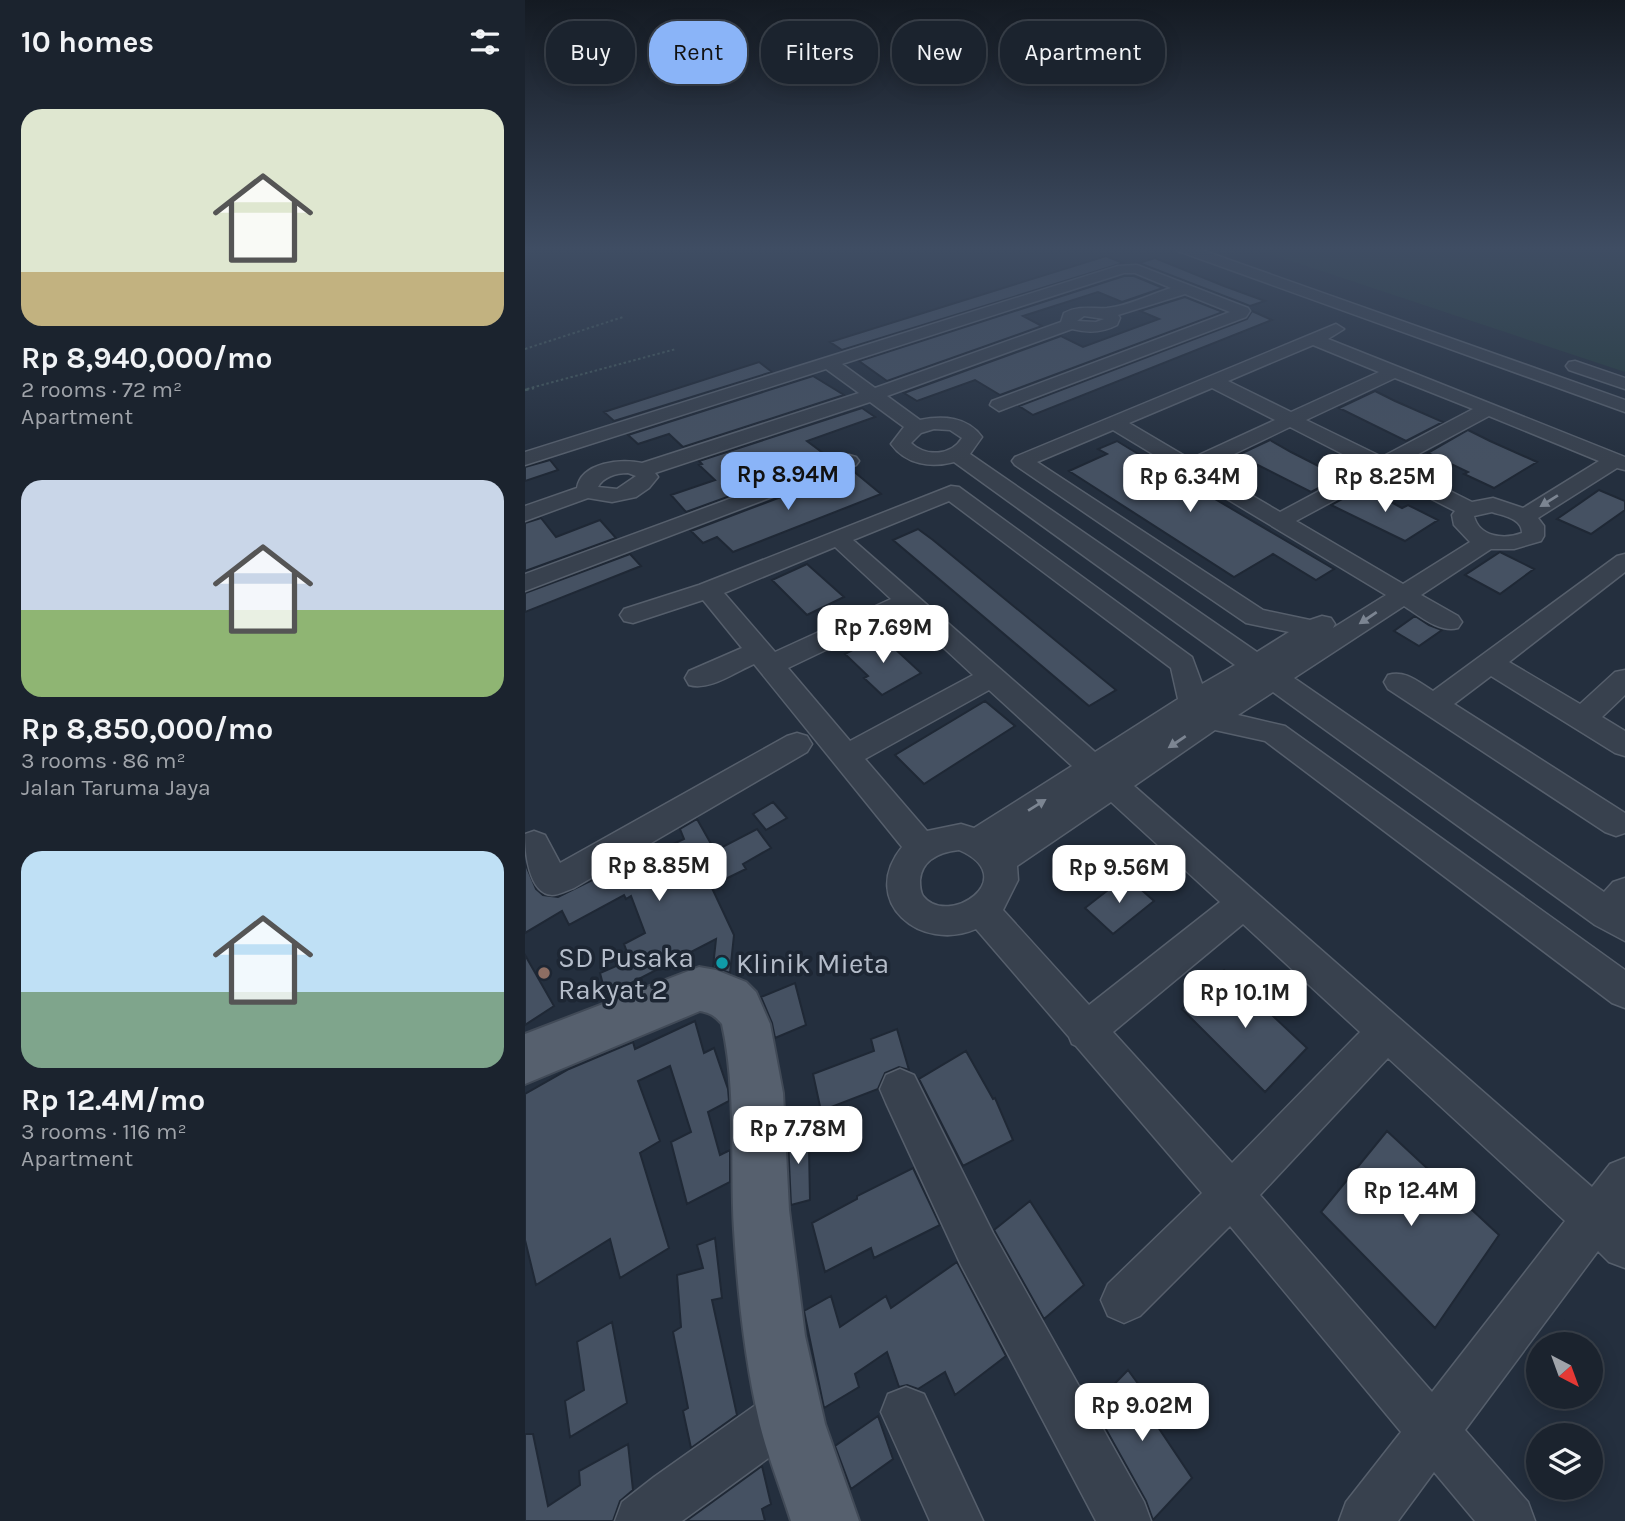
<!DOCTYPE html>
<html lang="en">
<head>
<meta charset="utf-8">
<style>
	body { margin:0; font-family:Karla,sans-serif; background:#242b36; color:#f1f3f6; height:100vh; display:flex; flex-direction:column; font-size:26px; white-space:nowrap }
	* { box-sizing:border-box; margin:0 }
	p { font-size:23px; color:#a0a4aa }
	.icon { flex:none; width:38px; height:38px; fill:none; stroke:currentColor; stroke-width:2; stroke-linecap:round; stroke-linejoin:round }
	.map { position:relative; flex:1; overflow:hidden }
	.sheet { display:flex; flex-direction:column; background:#1b232e; width:525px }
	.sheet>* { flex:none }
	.top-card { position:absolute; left:21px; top:21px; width:665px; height:63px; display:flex; gap:14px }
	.needle { width:46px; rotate:139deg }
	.controls { position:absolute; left:1001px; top:1332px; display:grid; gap:14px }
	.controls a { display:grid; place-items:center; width:77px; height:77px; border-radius:50%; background:#1b232e; box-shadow:0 4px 18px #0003,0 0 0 2px #39404a; font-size:35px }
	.price { position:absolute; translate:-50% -60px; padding:0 16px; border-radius:14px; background:#fff; color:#222; font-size:23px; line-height:46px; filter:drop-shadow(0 2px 4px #0008) }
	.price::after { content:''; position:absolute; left:50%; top:42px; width:21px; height:16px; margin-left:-10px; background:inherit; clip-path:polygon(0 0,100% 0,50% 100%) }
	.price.selected { background:#8ab4f8; color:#111 }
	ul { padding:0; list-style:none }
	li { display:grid; align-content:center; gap:14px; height:371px; padding:0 21px }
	li span { display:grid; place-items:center; height:217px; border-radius:21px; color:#555 }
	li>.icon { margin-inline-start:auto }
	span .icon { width:126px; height:126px; fill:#fffc; stroke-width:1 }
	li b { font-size:30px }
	h2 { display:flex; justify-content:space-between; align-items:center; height:84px; padding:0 21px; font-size:30px }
	.pill { padding:0 24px; border-radius:28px; background:#1b232e; box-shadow:0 4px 18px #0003,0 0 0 2px #39404a; font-size:24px; line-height:63px }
	.pill.selected { background:#8ab4f8; color:#111 }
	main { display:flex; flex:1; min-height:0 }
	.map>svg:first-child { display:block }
	.green { fill:#263c3f }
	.building { fill:#455162; stroke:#1f2835; stroke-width:2 }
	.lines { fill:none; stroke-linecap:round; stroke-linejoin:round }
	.minor-casing { stroke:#565f6c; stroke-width:3 }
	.major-casing { stroke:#414a57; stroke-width:4 }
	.path-far1 { stroke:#44595c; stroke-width:2; stroke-dasharray:2.5 2.5; stroke-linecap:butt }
	.path { stroke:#44595c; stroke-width:2.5; stroke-dasharray:3.5 3.5; stroke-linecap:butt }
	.minor { fill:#38414e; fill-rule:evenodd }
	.major { fill:#56606e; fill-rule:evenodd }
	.oneway { fill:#7c8592 }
	.culture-dot { fill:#0f9aa8; stroke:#1d2633; stroke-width:2.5 }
	.education-dot { fill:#8d6e63; stroke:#1d2633; stroke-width:2.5 }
	.labels { text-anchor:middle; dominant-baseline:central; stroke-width:7; stroke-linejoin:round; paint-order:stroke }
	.near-poi-label { font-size:28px; fill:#b4bcc9; stroke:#1d2633; text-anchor:start }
</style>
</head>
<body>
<main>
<section class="sheet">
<h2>10 homes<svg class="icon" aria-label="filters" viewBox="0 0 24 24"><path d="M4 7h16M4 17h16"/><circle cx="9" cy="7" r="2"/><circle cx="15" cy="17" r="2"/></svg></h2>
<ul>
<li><span style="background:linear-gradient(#dfe7d0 75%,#c2b280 0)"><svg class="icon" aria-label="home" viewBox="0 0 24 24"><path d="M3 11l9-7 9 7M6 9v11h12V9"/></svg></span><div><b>Rp 8,940,000/mo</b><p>2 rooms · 72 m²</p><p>Apartment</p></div></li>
<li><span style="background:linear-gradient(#c9d6e8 60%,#8fb573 0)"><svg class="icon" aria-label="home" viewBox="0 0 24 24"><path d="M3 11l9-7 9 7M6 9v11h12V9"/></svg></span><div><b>Rp 8,850,000/mo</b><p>3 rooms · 86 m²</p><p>Jalan Taruma Jaya</p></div></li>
<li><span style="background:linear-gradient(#bfe0f5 65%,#7fa58c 0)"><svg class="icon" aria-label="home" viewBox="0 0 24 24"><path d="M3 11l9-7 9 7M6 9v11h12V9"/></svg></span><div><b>Rp 12.4M/mo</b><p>3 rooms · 116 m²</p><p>Apartment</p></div></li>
</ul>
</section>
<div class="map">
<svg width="1100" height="1521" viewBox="0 0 1100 1521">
	<rect width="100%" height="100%" fill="#242f3e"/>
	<!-- green -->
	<path class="green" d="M 727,248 L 1100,248 L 1100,372 Z"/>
	<!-- building -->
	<path class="building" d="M 581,256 L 598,263 L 317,350 L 305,342 Z
		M 630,258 L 699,286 L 740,301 L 725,306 L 614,263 Z
		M 599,276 L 609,276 L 638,288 L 597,302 L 573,292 L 498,316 L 517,326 L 362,381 L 334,361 Z
		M 660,297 L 698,312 L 475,395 L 450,380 L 392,401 L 379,393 L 536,336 L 558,347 L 634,319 L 615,311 Z
		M 727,311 L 747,320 L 508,415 L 494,406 L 722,319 Z
		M 234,362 L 247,372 L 89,421 L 79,412 Z
		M 288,376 L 319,395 L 158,447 L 144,434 L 113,444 L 103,435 Z
		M 850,391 L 870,401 L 918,422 L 881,441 L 814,408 Z
		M 337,408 L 350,417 L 282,441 L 306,459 L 161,512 L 146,495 L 190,480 L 174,465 L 177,464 L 174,461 Z
		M 943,430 L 965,441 L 1012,462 L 969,488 L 939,474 L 943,472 L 903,453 Z
		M 745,440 L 766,452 L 815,477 L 786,492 L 713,455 Z
		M 592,441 L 605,449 L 809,569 L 791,580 L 748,554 L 709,577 L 544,471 L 582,454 L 573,449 Z
		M 25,460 L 33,470 L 0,481 L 0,467 Z
		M 327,470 L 356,494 L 208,552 L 192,537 L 178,543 L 166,531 Z
		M 839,487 L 877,508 L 883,505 L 913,520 L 880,541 L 806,505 Z
		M 1074,490 L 1100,501 L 1100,510 L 1066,534 L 1032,519 Z
		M 16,518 L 31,537 L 75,520 L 91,538 L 0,571 L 0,523 Z
		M 393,529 L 408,540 L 591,690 L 564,706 L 368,540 Z
		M 975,552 L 1009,569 L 975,594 L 940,575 Z
		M 105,554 L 116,566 L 0,612 L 0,593 Z
		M 282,564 L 319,597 L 282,615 L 247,580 Z
		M 890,616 L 904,625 L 917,630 L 894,646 L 869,631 Z
		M 355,635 L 396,673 L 357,695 L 339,678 L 343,676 L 320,654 Z
		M 460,701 L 490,726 L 399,784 L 370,755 Z
		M 248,802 L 262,818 L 241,830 L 228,814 Z
		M 172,819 L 190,851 L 232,829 L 246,848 L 218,864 L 221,869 L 186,886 L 209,935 L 205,973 L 188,967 L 191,939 L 104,984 L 106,990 L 82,1000 L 75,973 L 105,960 L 99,944 L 120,933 L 106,896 L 101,899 L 99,895 L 44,925 L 37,911 L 0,933 L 0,863 L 11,889 L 18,895 L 33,897 L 118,855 L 119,858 L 159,839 L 155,829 Z
		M 601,876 L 629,901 L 588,934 L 560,908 Z
		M 0,955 L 29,1006 L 0,1025 Z
		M 699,970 L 782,1048 L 740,1092 L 657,1009 Z
		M 270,983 L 281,1025 L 250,1038 L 247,1023 L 236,997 Z
		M 170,1021 L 179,1053 L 189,1048 L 203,1089 L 204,1101 L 183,1112 L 195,1155 L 205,1150 L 205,1182 L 162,1204 L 146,1142 L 166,1132 L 145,1066 L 113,1081 L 135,1141 L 115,1153 L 144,1248 L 95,1278 L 85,1239 L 11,1285 L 0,1240 L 0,1094 L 44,1069 L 108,1042 L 110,1049 Z
		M 372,1029 L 384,1070 L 374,1067 L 360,1073 L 353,1089 L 296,1111 L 288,1074 L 349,1051 L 346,1039 Z
		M 441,1051 L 468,1099 L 470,1098 L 488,1140 L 438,1166 L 394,1079 Z
		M 272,1116 L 274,1151 L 284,1149 L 285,1200 L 266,1205 L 262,1119 Z
		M 862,1131 L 974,1235 L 910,1328 L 796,1212 Z
		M 388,1168 L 415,1225 L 349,1258 L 346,1248 L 300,1272 L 287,1223 L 332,1199 L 332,1196 Z
		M 505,1201 L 559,1285 L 519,1319 L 469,1230 Z
		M 190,1238 L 197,1298 L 187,1300 L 212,1415 L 166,1448 L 158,1411 L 163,1408 L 148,1332 L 156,1327 L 152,1275 L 178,1268 L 172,1245 Z
		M 432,1262 L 481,1356 L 430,1395 L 420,1372 L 393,1389 L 382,1385 L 374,1387 L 362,1352 L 330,1374 L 334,1387 L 299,1408 L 279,1311 L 306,1296 L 315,1327 L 361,1296 L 366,1308 Z
		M 87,1322 L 102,1403 L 45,1437 L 40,1401 L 59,1390 L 52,1342 Z
		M 603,1370 L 633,1411 L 627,1418 L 667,1478 L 628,1520 L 621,1501 L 568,1406 Z
		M 353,1416 L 368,1459 L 326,1489 L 310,1446 Z
		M 0,1434 L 8,1434 L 23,1506 L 55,1485 L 54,1471 L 103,1444 L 108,1490 L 95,1501 L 88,1521 L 0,1521 Z
		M 237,1466 L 246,1504 L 237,1509 L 240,1521 L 161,1521 Z"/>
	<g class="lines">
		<defs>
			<path id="minor" d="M 651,248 L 671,248 L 1100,400 L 1100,412 L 653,251 Z
				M 612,265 L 723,308 L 725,311 L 721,317 L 474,411 L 465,405 L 467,401 L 705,312 L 660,294 L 593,315 L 595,318 L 592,325 C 577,333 563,333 547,329 L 362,396 L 395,420 C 418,415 443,417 457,437 L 445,454 L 732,652 L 764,632 L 721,623 L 490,465 L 487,461 L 490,457 L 811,324 L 819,329 L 803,339 L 1100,457 L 1100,470 L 1092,468 L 1013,518 L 1019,526 L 1019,536 L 1016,541 L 989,549 L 966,549 L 896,595 L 933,616 L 937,622 L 933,628 C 914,633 895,616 879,606 L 769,678 L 1079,892 L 1088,882 L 1100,878 L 1100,941 L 1070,925 L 748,692 L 713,715 L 760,726 L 1100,970 L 1100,1008 L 1087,1003 L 740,741 L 690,730 L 609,786 L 1067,1187 L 1085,1164 L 1100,1158 L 1100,1268 L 1084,1262 L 1073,1251 L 940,1430 L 1003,1502 L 1010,1521 L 950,1521 L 909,1472 L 873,1521 L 814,1521 L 821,1502 L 876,1432 L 705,1226 L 615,1316 L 599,1323 L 583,1316 L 576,1300 L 583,1284 L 677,1193 L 551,1046 L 547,1044 L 544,1037 L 451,929 C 396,953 333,902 377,847 L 229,664 C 210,672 185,691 164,685 L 160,678 L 164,671 L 217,648 L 178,600 L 108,623 L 99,621 L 95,615 L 99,609 L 174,585 L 426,486 L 434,487 L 667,657 L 677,684 L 710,665 L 429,462 C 406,468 381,465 366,444 L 379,427 L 345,402 L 130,473 L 133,477 L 124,488 L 111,497 L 87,502 L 63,498 L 0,521 L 0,506 L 52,488 C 56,462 97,458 117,463 L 334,393 L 301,369 L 0,465 L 0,452 L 593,266 ZM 599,273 L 610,273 L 646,288 C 626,294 603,306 582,308 C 567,309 555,305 539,313 L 536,322 L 350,388 L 317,364 ZM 559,316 L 579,319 L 571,322 L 552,321 ZM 788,345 L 854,372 L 766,412 L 703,381 ZM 870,378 L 948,409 L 857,457 L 781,420 ZM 687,388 L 750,420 L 665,459 L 604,423 ZM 964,416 L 1074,461 L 998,508 L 968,498 L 947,502 L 873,465 ZM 765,427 L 841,466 L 755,512 L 680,468 ZM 409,429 L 425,430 L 437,438 C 426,456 401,457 386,443 L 396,433 ZM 588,430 L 861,595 L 808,628 L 810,624 L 806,618 L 797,616 L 785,620 L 738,610 L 512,462 ZM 103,473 L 111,476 L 92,489 L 73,487 C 78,477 91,473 103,473 ZM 858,474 L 930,511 L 927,515 L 929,525 L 945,542 L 878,584 L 771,521 ZM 424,501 L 646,668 L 653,699 L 570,752 L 328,540 ZM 967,512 C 978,516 997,518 997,533 C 979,540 954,537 949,516 ZM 310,547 L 366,599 L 250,652 L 199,593 ZM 380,612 L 448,675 L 325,741 L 263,668 ZM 464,690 L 547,766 L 449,828 L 436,824 L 402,831 L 340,759 ZM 586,802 L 695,902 L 564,1005 L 478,910 L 493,880 L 492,866 ZM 434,850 C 498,878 423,928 398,896 C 395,891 395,885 395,880 C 397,859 416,852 434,850 ZM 718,924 L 835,1032 L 707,1163 L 588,1032 ZM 863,1058 L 1040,1221 L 907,1392 L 735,1195 Z
				M 1050,361 L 1100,378 L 1100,389 L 1044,370 L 1041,366 L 1044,362 Z
				M 324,455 L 331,457 L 334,461 L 331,465 L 0,591 L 0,574 Z
				M 1100,554 L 1100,572 L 984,662 L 1055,704 L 1090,672 L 1100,670 L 1100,695 L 1077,717 L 1100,731 L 1100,756 L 1090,753 L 966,676 L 929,704 L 1100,813 L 1100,833 L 1091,836 L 1080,832 L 863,689 L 859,682 L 863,675 C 881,670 893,682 908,691 L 1092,556 Z
				M 272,733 L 282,736 L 287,744 L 282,752 L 49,888 C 43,890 34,895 27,895 C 3,894 0,850 0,834 L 9,831 L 20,835 L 35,863 L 262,736 Z
				M 375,1069 L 389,1075 L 468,1233 L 619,1502 L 626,1521 L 571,1521 L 436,1265 L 361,1103 L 355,1089 L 361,1075 Z
				M 264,1387 L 282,1394 L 289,1412 L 282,1430 L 157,1521 L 90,1521 L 97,1502 L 129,1477 L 246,1394 Z
				M 381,1387 L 399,1394 L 458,1521 L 405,1521 L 356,1412 L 363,1394 Z"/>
			<path id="major" d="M 174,967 L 191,970 L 221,982 L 231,992 L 245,1024 L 258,1093 L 264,1210 L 280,1336 L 300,1424 L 334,1521 L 266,1521 C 256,1489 243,1457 235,1425 C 220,1362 213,1295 209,1230 C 205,1161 212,1092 197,1024 C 190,1016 186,1013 175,1011 L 0,1084 L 0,1034 Z"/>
		</defs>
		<!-- minor casing -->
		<use href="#minor" class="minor-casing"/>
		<!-- major casing -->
		<use href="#major" class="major-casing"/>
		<!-- path-far1 -->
		<path class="path-far1" d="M 0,349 L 98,317
			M 2,389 L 151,349"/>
		<!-- path -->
		<path class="path" d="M 0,390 L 9,388"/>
		<!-- minor -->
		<use href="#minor" class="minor"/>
		<!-- major -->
		<use href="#major" class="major"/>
	</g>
	<!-- one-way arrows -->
	<defs><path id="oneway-solid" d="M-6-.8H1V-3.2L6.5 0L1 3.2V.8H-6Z" transform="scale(1.75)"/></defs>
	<g class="oneway">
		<use href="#oneway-solid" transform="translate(1024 501) rotate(148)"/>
		<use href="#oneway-solid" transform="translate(843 618) rotate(146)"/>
		<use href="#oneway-solid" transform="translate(652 742) rotate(146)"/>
		<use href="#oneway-solid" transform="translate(512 805) rotate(-32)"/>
	</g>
	<!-- sky -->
	<linearGradient id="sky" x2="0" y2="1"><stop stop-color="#141a22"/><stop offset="0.54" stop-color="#3f4d63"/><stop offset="1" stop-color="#3f4d63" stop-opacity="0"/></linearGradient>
	<rect width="1100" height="461" fill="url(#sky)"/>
	<!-- markers -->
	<circle class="culture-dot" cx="197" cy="963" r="7"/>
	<circle class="education-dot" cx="19" cy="973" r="7"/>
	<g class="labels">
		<!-- near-poi labels -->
		<g class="near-poi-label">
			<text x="33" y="957">SD Pusaka<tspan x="33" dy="32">Rakyat 2</tspan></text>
			<text x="211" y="963">Klinik Mieta</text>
		</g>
	</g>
</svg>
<div class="controls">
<a><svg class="needle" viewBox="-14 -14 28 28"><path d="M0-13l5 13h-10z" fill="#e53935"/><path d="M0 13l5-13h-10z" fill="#a0a4aa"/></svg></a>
<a><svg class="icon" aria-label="layers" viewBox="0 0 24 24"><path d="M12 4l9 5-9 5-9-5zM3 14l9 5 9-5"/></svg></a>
</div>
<b class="price selected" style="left:263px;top:512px">Rp 8.94M</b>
<b class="price" style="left:665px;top:514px">Rp 6.34M</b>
<b class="price" style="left:860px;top:514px">Rp 8.25M</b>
<b class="price" style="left:358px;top:665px">Rp 7.69M</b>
<b class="price" style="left:134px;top:903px">Rp 8.85M</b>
<b class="price" style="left:594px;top:905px">Rp 9.56M</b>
<b class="price" style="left:720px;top:1030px">Rp 10.1M</b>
<b class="price" style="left:273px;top:1166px">Rp 7.78M</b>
<b class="price" style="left:886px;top:1228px">Rp 12.4M</b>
<b class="price" style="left:617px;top:1443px">Rp 9.02M</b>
<div class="top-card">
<a class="pill">Buy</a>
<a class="pill selected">Rent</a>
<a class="pill">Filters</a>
<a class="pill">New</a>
<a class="pill">Apartment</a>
</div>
</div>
</main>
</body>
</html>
